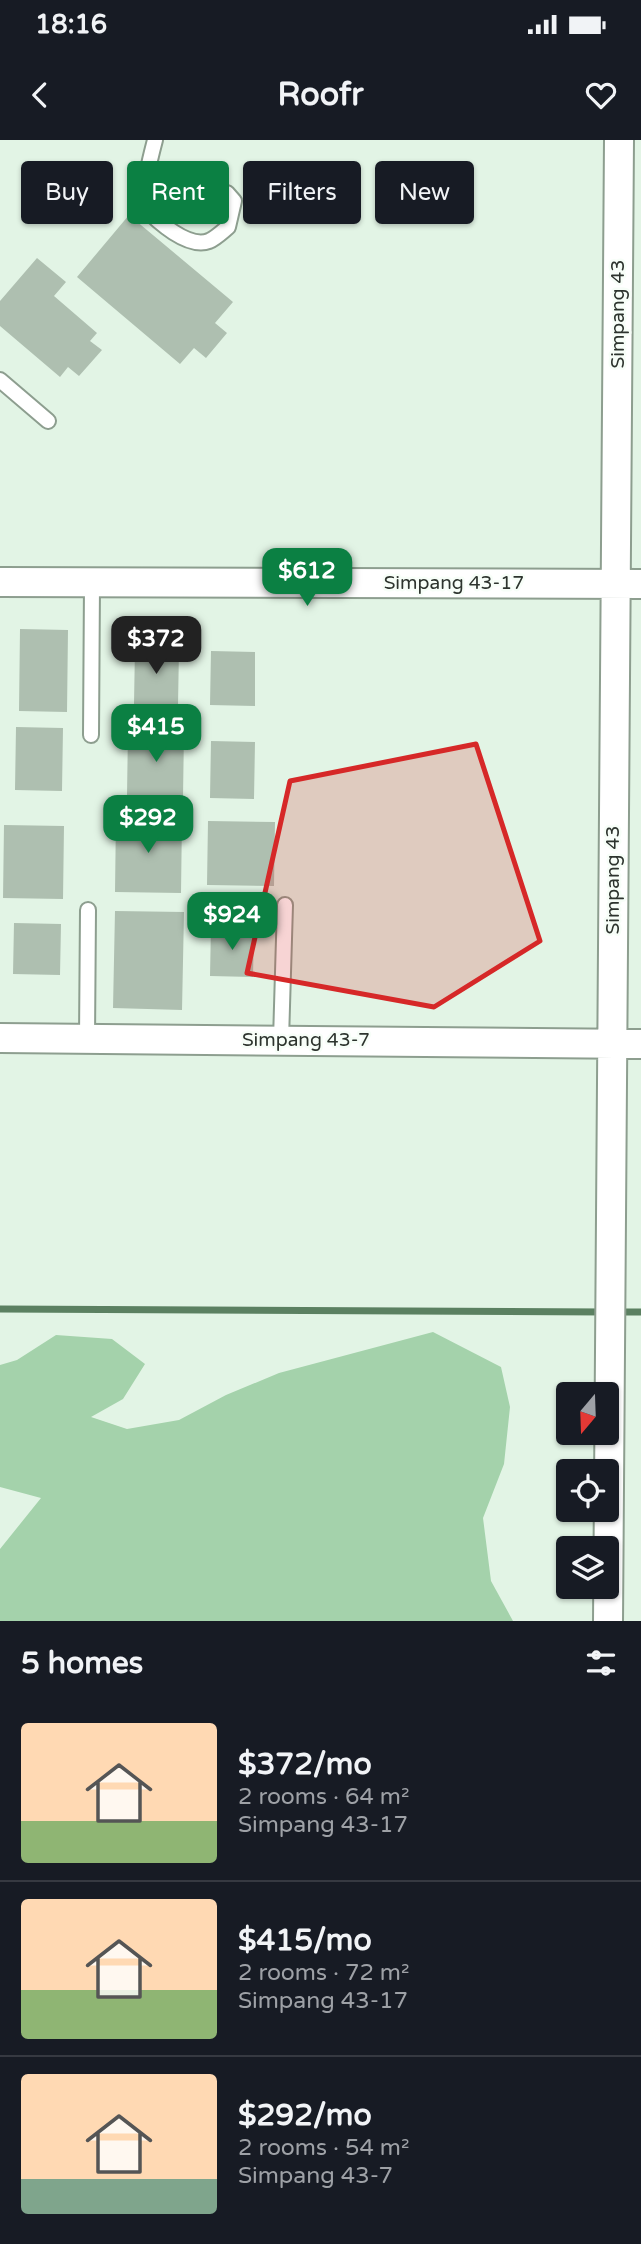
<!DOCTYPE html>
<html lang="en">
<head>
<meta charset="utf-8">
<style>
	body { margin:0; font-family:"Varela Round",sans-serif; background:#242831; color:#f1f3f6; height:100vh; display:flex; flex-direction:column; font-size:26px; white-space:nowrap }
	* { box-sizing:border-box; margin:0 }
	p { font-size:23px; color:#9ea1a6 }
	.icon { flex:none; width:38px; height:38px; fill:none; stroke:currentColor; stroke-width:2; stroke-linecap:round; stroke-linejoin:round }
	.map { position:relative; height:1481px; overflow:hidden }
	.details { display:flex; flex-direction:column; background:#171b24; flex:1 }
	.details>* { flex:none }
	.guide { position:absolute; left:21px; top:21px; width:600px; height:63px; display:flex; gap:14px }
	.needle { width:46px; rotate:199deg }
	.buttons { position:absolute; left:556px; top:1242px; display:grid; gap:14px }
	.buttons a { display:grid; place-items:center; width:63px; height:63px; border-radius:7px; background:#171b24; box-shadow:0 2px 5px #0004; font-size:35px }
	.price { position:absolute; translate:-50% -60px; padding:0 16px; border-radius:14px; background:#0b8043; color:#fff; font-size:23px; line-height:46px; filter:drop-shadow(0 2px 4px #0008) }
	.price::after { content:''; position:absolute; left:50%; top:42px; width:21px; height:16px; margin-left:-10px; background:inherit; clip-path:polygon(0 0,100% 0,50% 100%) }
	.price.on { background:#222; color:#fff }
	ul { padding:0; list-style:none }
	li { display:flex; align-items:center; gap:21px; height:175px; padding:0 21px }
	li+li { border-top:2px solid #363941 }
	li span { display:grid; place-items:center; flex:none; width:196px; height:140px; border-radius:7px; color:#555 }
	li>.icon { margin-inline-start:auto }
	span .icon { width:84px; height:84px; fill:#fffc; stroke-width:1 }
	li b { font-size:30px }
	h2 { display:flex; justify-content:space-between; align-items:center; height:84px; padding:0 21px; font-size:30px }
	.tag { padding:0 24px; border-radius:7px; background:#171b24; box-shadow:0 2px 5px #0004; font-size:24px; line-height:63px }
	.tag.on { background:#0b8043; color:#fff }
	.status { display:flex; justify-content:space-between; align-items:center; height:49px; padding:0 35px; background:#171b24; direction:ltr }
	.status svg { height:19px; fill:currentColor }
	header { display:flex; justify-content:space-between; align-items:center; height:91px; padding:0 21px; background:#171b24; font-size:32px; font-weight:700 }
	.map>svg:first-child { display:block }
	.green { fill:#a4d2ab }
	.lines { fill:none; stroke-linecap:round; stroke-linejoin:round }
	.stream { stroke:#5b8061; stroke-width:7 }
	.building { fill:#aebfb0 }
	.service-casing { stroke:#8d9e8f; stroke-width:18 }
	.minor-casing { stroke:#8d9e8f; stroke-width:32 }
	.service { stroke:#fff; stroke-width:14 }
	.minor { stroke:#fff; stroke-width:28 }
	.marked { fill:#d62828; fill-opacity:0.2; stroke:#d62828; stroke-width:5; stroke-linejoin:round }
	.labels { text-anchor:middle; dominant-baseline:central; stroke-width:5; stroke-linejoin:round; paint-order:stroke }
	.street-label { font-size:19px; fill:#2d342e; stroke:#f7fef8 }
</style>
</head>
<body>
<div class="status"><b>18:16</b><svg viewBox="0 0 49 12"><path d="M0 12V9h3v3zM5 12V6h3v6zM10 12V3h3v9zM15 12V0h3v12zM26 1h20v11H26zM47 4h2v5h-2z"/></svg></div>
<header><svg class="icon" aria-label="back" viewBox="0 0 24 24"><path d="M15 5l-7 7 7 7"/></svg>Roofr<svg class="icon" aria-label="heart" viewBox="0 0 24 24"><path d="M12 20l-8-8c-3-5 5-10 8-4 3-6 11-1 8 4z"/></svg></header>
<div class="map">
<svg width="641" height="1481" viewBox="0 0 641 1481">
	<rect width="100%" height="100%" fill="#e2f4e5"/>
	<!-- green -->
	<path class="green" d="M 433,1192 L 501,1227 L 510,1267 L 504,1324 L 483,1378 L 491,1441 L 513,1481 L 0,1481 L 0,1409 L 41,1358 L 0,1347 L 0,1225 L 17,1220 L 56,1195 L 112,1199 L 145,1224 L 123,1259 L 91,1277 L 127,1289 L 179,1280 L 226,1255 L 279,1233 Z"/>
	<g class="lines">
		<!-- stream -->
		<path class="stream" d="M 0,1169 L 605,1172
			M 617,1172 L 641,1172"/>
	</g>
	<!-- building -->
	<path class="building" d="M 129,75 L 233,162 L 215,183 L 227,193 L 206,218 L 194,208 L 180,224 L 77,137 Z
		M 37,118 L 66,142 L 54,156 L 97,193 L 90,201 L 102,210 L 79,236 L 68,227 L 60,237 L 0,186 L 0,161 Z
		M 20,489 L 68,490 L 67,572 L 19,571 Z
		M 135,507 L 179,509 L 178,565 L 134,564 Z
		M 211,511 L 255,512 L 255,566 L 210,565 Z
		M 16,587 L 63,588 L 62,651 L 15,650 Z
		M 128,590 L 184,591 L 183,657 L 127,656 Z
		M 211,601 L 255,602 L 254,659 L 210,658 Z
		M 116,676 L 182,678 L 181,753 L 115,752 Z
		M 208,681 L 275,682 L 274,746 L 207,745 Z
		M 4,685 L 64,686 L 63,759 L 3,758 Z
		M 115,771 L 184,772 L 182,870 L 113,868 Z
		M 14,783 L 61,784 L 60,835 L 13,834 Z
		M 211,786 L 254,787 L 253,837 L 210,836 Z"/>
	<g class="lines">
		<defs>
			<path id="service" d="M 146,37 L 227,53 L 234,61 L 228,87 C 223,91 216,98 209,101 C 188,109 157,81 144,67 C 144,43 149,23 155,0
				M 0,240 L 48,281
				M 91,595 L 92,444
				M 87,899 L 88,770
				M 281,900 L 285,765"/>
			<path id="minor" d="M 0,442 L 641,444
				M 0,898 L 641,904
				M 608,1481 L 619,0"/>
		</defs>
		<!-- service casing -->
		<use href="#service" class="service-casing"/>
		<!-- minor casing -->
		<use href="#minor" class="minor-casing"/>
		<!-- service -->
		<use href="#service" class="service"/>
		<!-- minor -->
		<use href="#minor" class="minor"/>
	</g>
	<!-- marked area -->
	<path class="marked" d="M 476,604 L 540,801 L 434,867 L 247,833 L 290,641 Z"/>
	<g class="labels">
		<!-- street labels -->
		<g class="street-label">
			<text transform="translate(618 174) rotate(-90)">Simpang 43</text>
			<text x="454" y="443">Simpang 43-17</text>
			<text transform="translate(613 740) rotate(-90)">Simpang 43</text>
			<text x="306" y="900">Simpang 43-7</text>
		</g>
	</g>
</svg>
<div class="buttons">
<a><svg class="needle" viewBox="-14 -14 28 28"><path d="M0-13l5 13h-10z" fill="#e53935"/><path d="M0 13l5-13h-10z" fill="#9ea1a6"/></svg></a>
<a><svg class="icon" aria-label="locate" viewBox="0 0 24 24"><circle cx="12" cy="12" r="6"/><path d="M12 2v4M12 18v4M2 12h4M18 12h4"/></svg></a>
<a><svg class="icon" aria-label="layers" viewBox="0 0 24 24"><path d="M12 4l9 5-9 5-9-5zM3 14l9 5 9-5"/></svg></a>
</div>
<b class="price" style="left:307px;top:468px">$612</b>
<b class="price on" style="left:156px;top:536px">$372</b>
<b class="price" style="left:156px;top:624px">$415</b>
<b class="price" style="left:148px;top:715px">$292</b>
<b class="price" style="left:232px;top:812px">$924</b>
<div class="guide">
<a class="tag">Buy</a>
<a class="tag on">Rent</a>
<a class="tag">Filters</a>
<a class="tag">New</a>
</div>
</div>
<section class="details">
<h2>5 homes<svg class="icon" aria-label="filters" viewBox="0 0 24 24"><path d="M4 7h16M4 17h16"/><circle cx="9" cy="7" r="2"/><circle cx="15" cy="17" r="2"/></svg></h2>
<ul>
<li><span style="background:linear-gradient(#ffd9b3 70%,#8fb573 0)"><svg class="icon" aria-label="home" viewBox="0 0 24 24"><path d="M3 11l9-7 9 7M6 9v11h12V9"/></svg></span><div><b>$372/mo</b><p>2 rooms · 64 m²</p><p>Simpang 43-17</p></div></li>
<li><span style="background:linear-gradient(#ffd9b3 65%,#8fb573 0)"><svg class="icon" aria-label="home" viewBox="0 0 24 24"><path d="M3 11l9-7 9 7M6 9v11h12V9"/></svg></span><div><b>$415/mo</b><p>2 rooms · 72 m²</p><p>Simpang 43-17</p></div></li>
<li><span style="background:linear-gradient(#ffd9b3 75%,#7fa58c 0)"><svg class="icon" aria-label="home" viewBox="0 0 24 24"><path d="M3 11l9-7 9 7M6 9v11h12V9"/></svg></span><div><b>$292/mo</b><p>2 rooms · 54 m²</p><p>Simpang 43-7</p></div></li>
</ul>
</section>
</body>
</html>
